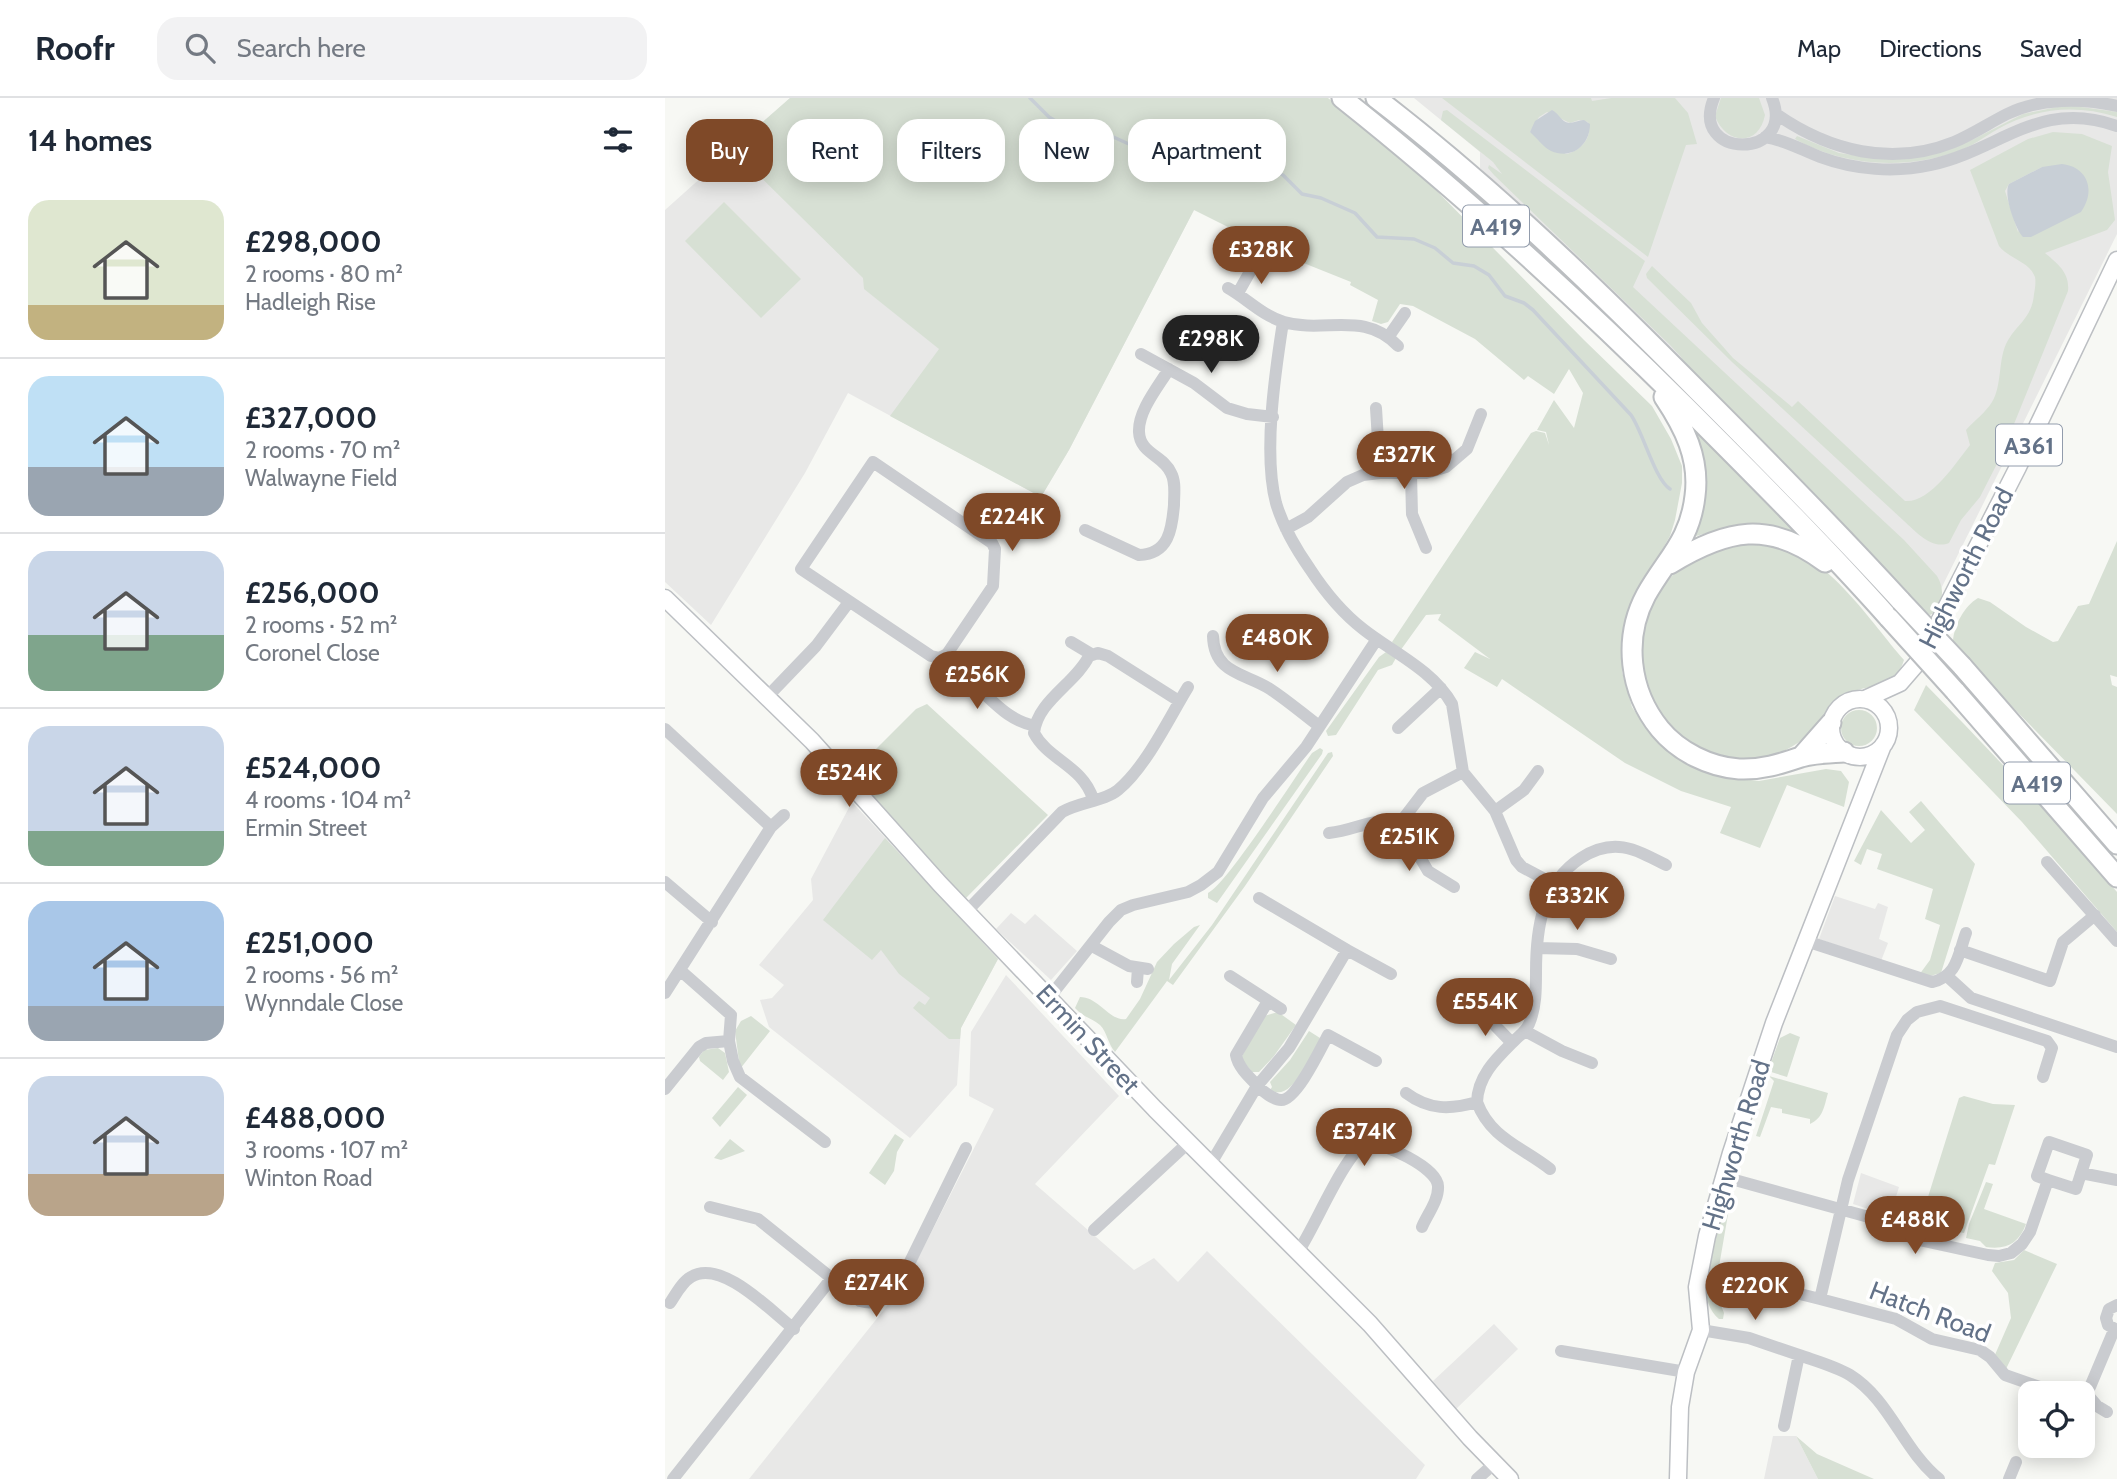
<!DOCTYPE html>
<html lang="en">
<head>
<meta charset="utf-8">
<style>
	body { margin:0; font-family:Cabin,sans-serif; background:#f2f2f3; color:#1f2937; height:100vh; display:flex; flex-direction:column; font-size:26px; white-space:nowrap }
	* { box-sizing:border-box; margin:0 }
	p { font-size:23px; color:#747a83 }
	.icon { flex:none; width:38px; height:38px; fill:none; stroke:currentColor; stroke-width:2; stroke-linecap:round; stroke-linejoin:round }
	.map { position:relative; flex:1; overflow:hidden }
	.drawer { display:flex; flex-direction:column; background:#fff; width:665px }
	.drawer>* { flex:none }
	.hud { position:absolute; left:21px; top:21px; width:665px; height:63px; display:flex; gap:14px }
	.controls { position:absolute; left:1353px; top:1283px; display:grid; gap:14px }
	.controls a { display:grid; place-items:center; width:77px; height:77px; border-radius:14px; background:#fff; box-shadow:0 4px 18px #0003; font-size:35px }
	.price { position:absolute; translate:-50% -60px; padding:0 16px; border-radius:24px; background:#7f4928; color:#fff; font-size:23px; line-height:46px; filter:drop-shadow(0 2px 4px #0008) }
	.price::after { content:''; position:absolute; left:50%; top:42px; width:21px; height:16px; margin-left:-10px; background:inherit; clip-path:polygon(0 0,100% 0,50% 100%) }
	.price.active { background:#222; color:#fff }
	ul { padding:0; list-style:none }
	li { display:flex; align-items:center; gap:21px; height:175px; padding:0 28px }
	li+li { border-top:2px solid #e0e1e3 }
	li span { display:grid; place-items:center; flex:none; width:196px; height:140px; border-radius:21px; color:#555 }
	li>.icon { margin-inline-start:auto }
	span .icon { width:84px; height:84px; fill:#fffc; stroke-width:1 }
	li b { font-size:30px }
	h2 { display:flex; justify-content:space-between; align-items:center; height:84px; padding:0 28px; font-size:30px }
	.chip { padding:0 24px; border-radius:21px; background:#fff; box-shadow:0 4px 18px #0003; font-size:24px; line-height:63px }
	.chip.active { background:#7f4928; color:#fff }
	header { display:flex; align-items:center; gap:42px; box-sizing:border-box; height:98px; padding:0 35px; background:#fff; border-bottom:2px solid #e0e1e3 }
	header strong { font-size:33px }
	nav { display:flex; gap:38px; margin-inline-start:auto; font-size:24px }
	.search { width:490px; height:63px; background:#f2f2f3; display:flex; align-items:center; gap:18px; box-sizing:border-box; padding:0 24px; border-radius:21px; color:#747a83; font-size:26px }
	main { display:flex; flex:1; min-height:0 }
	.map>svg:first-child { display:block }
	.built { fill:#e8e8e7 }
	.green { fill:#d7e0d4; fill-rule:evenodd }
	.water { fill:#c8cfd6 }
	.lines { fill:none; stroke-linecap:round; stroke-linejoin:round }
	.stream { stroke:#c8cfd6; stroke-width:3.5 }
	.major-casing { stroke:#bcbfc3; stroke-width:19 }
	.highway-casing { stroke:#bbbec1; stroke-width:23 }
	.minor { stroke:#caccd0; stroke-width:12 }
	.major { stroke:#fff; stroke-width:16 }
	.highway { stroke:#fff; stroke-width:19 }
	.highway-bridge-casing { stroke:#bbbec1; stroke-width:23; stroke-linecap:butt }
	.highway-bridge { stroke:#fff; stroke-width:19 }
	.labels { text-anchor:middle; dominant-baseline:central; stroke-width:7; stroke-linejoin:round; paint-order:stroke }
	.shield { fill:#fff; stroke:#929cac; stroke-width:2 }
	.shield-label { font-size:24px; font-weight:bold; fill:#637288 }
	.street-label { font-size:26px; fill:#637288; stroke:#fff }
</style>
</head>
<body>
<header>
<strong>Roofr</strong>
<div class="search"><svg class="icon" aria-label="search" viewBox="0 0 24 24"><circle cx="10" cy="10" r="6"/><path d="M15 15l6 6"/></svg>Search here</div>
<nav><a>Map</a><a>Directions</a><a>Saved</a></nav>
</header>
<main>
<section class="drawer">
<h2>14 homes<svg class="icon" aria-label="filters" viewBox="0 0 24 24"><path d="M4 7h16M4 17h16"/><circle cx="9" cy="7" r="2"/><circle cx="15" cy="17" r="2"/></svg></h2>
<ul>
<li><span style="background:linear-gradient(#dfe7d0 75%,#c2b280 0)"><svg class="icon" aria-label="home" viewBox="0 0 24 24"><path d="M3 11l9-7 9 7M6 9v11h12V9"/></svg></span><div><b>£298,000</b><p>2 rooms · 80 m²</p><p>Hadleigh Rise</p></div></li>
<li><span style="background:linear-gradient(#bfe0f5 65%,#9aa5b1 0)"><svg class="icon" aria-label="home" viewBox="0 0 24 24"><path d="M3 11l9-7 9 7M6 9v11h12V9"/></svg></span><div><b>£327,000</b><p>2 rooms · 70 m²</p><p>Walwayne Field</p></div></li>
<li><span style="background:linear-gradient(#c9d6e8 60%,#7fa58c 0)"><svg class="icon" aria-label="home" viewBox="0 0 24 24"><path d="M3 11l9-7 9 7M6 9v11h12V9"/></svg></span><div><b>£256,000</b><p>2 rooms · 52 m²</p><p>Coronel Close</p></div></li>
<li><span style="background:linear-gradient(#c9d6e8 75%,#7fa58c 0)"><svg class="icon" aria-label="home" viewBox="0 0 24 24"><path d="M3 11l9-7 9 7M6 9v11h12V9"/></svg></span><div><b>£524,000</b><p>4 rooms · 104 m²</p><p>Ermin Street</p></div></li>
<li><span style="background:linear-gradient(#a9c7e8 75%,#9aa5b1 0)"><svg class="icon" aria-label="home" viewBox="0 0 24 24"><path d="M3 11l9-7 9 7M6 9v11h12V9"/></svg></span><div><b>£251,000</b><p>2 rooms · 56 m²</p><p>Wynndale Close</p></div></li>
<li><span style="background:linear-gradient(#c9d6e8 70%,#b9a48a 0)"><svg class="icon" aria-label="home" viewBox="0 0 24 24"><path d="M3 11l9-7 9 7M6 9v11h12V9"/></svg></span><div><b>£488,000</b><p>3 rooms · 107 m²</p><p>Winton Road</p></div></li>
</ul>
</section>
<div class="map">
<svg width="1452" height="1381" viewBox="0 0 1452 1381">
	<rect width="100%" height="100%" fill="#f7f8f4"/>
	<!-- built -->
	<path class="built" d="M 125,0 L 529,112 L 404,352 L 376,399 L 183,295 L 140,375 L 46,527 L 0,484 L 0,112 Z
		M 749,0 L 1452,0 L 1452,136 L 1265,513 L 815,70 L 815,54 Z
		M 187,704 L 333,861 L 296,930 L 292,987 L 245,1040 L 104,929 L 95,902 L 107,900 L 119,887 L 94,867 L 148,802 L 146,781 Z
		M 1170,798 L 1210,811 L 1213,805 L 1223,809 L 1214,841 L 1223,845 L 1216,863 L 1154,841 Z
		M 346,815 L 360,826 L 370,816 L 412,853 L 386,882 L 331,831 Z
		M 341,877 L 454,998 L 370,1086 L 469,1172 L 489,1160 L 513,1184 L 542,1153 L 760,1367 L 751,1381 L 84,1381 L 241,1184 L 329,1011 L 304,998 L 306,934 Z
		M 1196,1075 L 1234,1089 L 1225,1118 L 1188,1106 Z
		M 829,1226 L 853,1251 L 791,1311 L 768,1283 Z
		M 1108,1338 L 1131,1338 L 1153,1381 L 1099,1381 Z"/>
	<!-- green -->
	<path class="green" d="M 125,0 L 663,0 L 727,50 L 758,79 L 919,242 L 987,308 L 1006,341 L 1017,368 L 1017,385 L 1010,422 L 1005,438 L 967,505 L 957,535 L 957,574 L 967,609 L 982,632 L 1021,663 L 1054,678 L 1094,683 L 1161,671 L 1176,673 L 1184,684 L 1179,709 L 1122,687 L 1095,750 L 1055,735 L 1066,709 L 1016,693 L 960,665 L 837,581 L 832,589 L 799,570 L 810,554 L 825,561 L 773,522 L 776,516 L 761,517 L 735,553 L 727,544 L 866,335 L 871,333 L 880,335 L 884,347 L 881,334 L 872,332 L 889,302 L 909,330 L 918,295 L 904,271 L 889,296 L 863,278 L 859,282 L 810,241 L 748,208 L 735,206 L 723,224 L 716,226 L 707,223 L 713,202 L 685,187 L 686,184 L 621,158 L 529,112 L 404,352 L 376,399 L 225,318 L 274,251 L 199,191 L 198,180 L 67,51 Z
		M 777,0 L 926,0 L 927,3 L 946,0 L 1010,0 L 1023,15 L 1032,46 L 1021,47 L 983,159 ZM 882,14 L 905,25 L 914,22 L 923,24 C 928,39 916,53 901,56 L 865,34 L 874,19 Z
		M 1056,0 L 1094,0 L 1100,17 C 1094,49 1061,47 1050,18 Z
		M 1402,7 L 1452,14 L 1452,19 C 1410,6 1371,10 1333,31 C 1319,39 1306,49 1291,54 C 1238,72 1178,68 1130,41 L 1132,38 L 1174,55 L 1215,61 L 1305,43 L 1358,16 Z
		M 782,12 L 980,163 L 968,189 L 1239,442 L 1272,478 C 1280,491 1278,504 1269,515 L 1265,517 L 1256,511 L 1024,276 L 1016,259 L 1005,247 L 829,77 L 823,70 L 824,67 L 837,76 L 828,64 L 776,22 L 778,13 Z
		M 1388,34 L 1417,36 L 1447,48 L 1443,74 L 1450,122 L 1442,132 L 1380,155 C 1393,166 1405,175 1403,193 L 1336,358 L 1315,399 L 1296,422 L 1284,445 C 1267,452 1251,434 1239,423 L 1067,264 L 982,180 L 981,176 L 987,168 L 1026,205 L 1037,225 L 1068,260 L 1127,309 L 1133,303 L 1240,403 C 1265,405 1290,366 1305,347 L 1301,332 C 1309,323 1321,314 1327,304 C 1337,288 1333,264 1341,246 C 1351,226 1367,221 1369,196 C 1370,191 1371,184 1370,179 C 1364,163 1344,161 1334,148 L 1305,72 L 1363,41 ZM 1377,69 L 1353,134 L 1340,93 L 1344,86 Z
		M 59,104 L 136,181 L 96,220 L 20,143 Z
		M 1025,322 L 1130,434 L 1131,436 C 1091,422 1068,428 1028,439 L 1037,414 L 1040,395 Z
		M 1069,443 C 1083,444 1100,443 1113,446 C 1164,459 1206,524 1239,562 C 1231,591 1196,587 1177,598 C 1168,602 1165,611 1160,618 C 1146,638 1124,654 1100,660 C 1077,666 1053,660 1033,649 C 973,616 957,531 1005,480 C 1021,462 1048,454 1069,443 Z
		M 1452,443 L 1452,579 L 1445,577 L 1447,587 L 1452,589 L 1452,716 L 1330,591 L 1288,543 C 1289,528 1299,508 1313,500 L 1325,504 L 1361,529 L 1388,544 L 1393,543 L 1413,508 L 1424,506 Z
		M 721,554 L 731,560 L 727,567 L 713,572 L 671,637 L 663,638 L 661,633 L 714,559 Z
		M 1261,587 C 1327,654 1391,723 1452,794 L 1452,834 L 1357,724 L 1249,612 Z
		M 262,606 L 383,717 L 301,800 L 182,680 L 251,611 Z
		M1176 630a18 18 0 1 1 36 0a18 18 0 1 1-36 0Z
		M 655,650 L 658,652 L 657,656 L 552,805 L 543,800 L 543,795 C 562,786 630,679 647,655 Z
		M 667,654 L 668,658 L 580,788 L 508,887 L 502,883 L 450,954 C 443,946 442,934 435,927 C 427,920 419,920 410,910 L 415,899 C 434,899 445,924 461,921 L 475,901 L 492,864 L 509,846 L 529,829 L 535,827 L 507,866 L 504,882 L 547,827 L 663,655 Z
		M 1256,703 L 1310,766 L 1276,875 L 1261,879 L 1254,877 L 1265,862 L 1275,827 L 1260,821 L 1268,791 L 1212,771 L 1217,756 L 1202,751 L 1196,767 L 1189,763 L 1216,712 L 1246,745 L 1260,732 L 1244,714 Z
		M 220,740 L 333,861 L 296,930 L 295,941 L 284,941 L 248,910 L 254,903 L 260,907 L 265,900 L 234,876 L 216,852 L 207,862 L 158,822 Z
		M 613,914 L 631,927 L 609,958 L 594,974 L 587,974 L 576,960 L 599,918 Z
		M 86,918 L 105,933 L 75,971 L 70,933 L 76,923 Z
		M 644,933 L 655,940 L 653,945 C 643,961 627,1005 605,992 L 607,989 L 605,984 L 625,962 Z
		M 1125,935 L 1135,939 L 1122,979 L 1103,973 L 1115,940 Z
		M 53,950 L 60,955 L 64,974 L 58,982 L 35,963 L 34,959 L 39,952 Z
		M 1104,978 L 1163,995 C 1159,1009 1158,1020 1145,1026 L 1145,1021 L 1117,1015 L 1117,1011 L 1106,1009 L 1095,1039 L 1091,1038 L 1109,983 Z
		M 73,989 L 82,997 L 55,1029 L 47,1020 Z
		M 1299,998 L 1328,1006 L 1350,1007 L 1330,1067 L 1324,1066 L 1299,1135 L 1284,1132 L 1282,1139 L 1252,1134 L 1294,1000 Z
		M 230,1036 L 239,1042 L 232,1054 L 229,1073 L 220,1087 L 204,1075 Z
		M 65,1041 L 80,1053 L 56,1062 L 49,1060 Z
		M 1321,1084 L 1328,1086 L 1319,1111 L 1361,1126 C 1354,1145 1342,1152 1321,1149 L 1315,1143 L 1301,1140 L 1304,1126 Z
		M 1067,1093 L 1050,1192 L 1059,1215 L 1058,1221 L 1054,1221 C 1024,1197 1052,1129 1061,1098 Z
		M 1359,1152 L 1392,1166 L 1341,1271 L 1329,1259 L 1346,1220 L 1343,1195 L 1327,1173 L 1330,1165 L 1349,1162 Z
		M 1131,1338 L 1152,1356 L 1209,1381 L 1153,1381 Z"/>
	<!-- water -->
	<path class="water" d="M 887,12 C 894,15 896,24 904,25 C 909,25 914,22 919,22 L 925,26 C 925,47 907,62 886,53 C 878,49 872,40 865,34 L 870,23 Z
		M 1397,66 C 1423,69 1431,93 1416,114 L 1366,139 L 1358,139 C 1350,130 1338,96 1344,86 L 1377,69 Z"/>
	<g class="lines">
		<!-- stream -->
		<path class="stream" d="M 365,0 L 384,19 L 402,30 L 444,37 L 466,47 L 489,45 L 495,50 L 507,51 L 532,63 L 564,65 L 576,74 L 601,70 L 618,77 L 637,96 L 656,100 L 690,115 L 712,139 L 749,141 L 770,150 L 788,165 L 809,168 L 824,177 L 840,198 L 859,205 L 868,212 L 966,317 C 978,334 990,382 1005,391"/>
		<defs>
			<path id="major" d="M 0,500 L 147,643 L 275,786 L 490,1011 L 705,1226 L 805,1340 L 845,1381
				M 1200,601 L 1235,585 L 1254,563 L 1353,369 L 1452,162
				M1166 630a29 29 0 1 1 58 0a29 29 0 1 1-58 0Z
				M 1013,1381 L 1015,1309 L 1021,1274 L 1036,1232 L 1032,1189 L 1042,1138 L 1066,1055 L 1109,925 L 1218,647"/>
			<path id="highway" d="M 677,0 C 798,96 911,200 1021,309 C 1090,378 1159,447 1224,520
				M 711,0 C 826,88 931,190 1033,293 C 1102,362 1170,431 1236,503
				M 999,299 C 1019,329 1035,360 1030,398 C 1025,443 1001,461 981,497 C 958,540 964,593 995,631 C 1014,654 1045,669 1074,671 C 1097,672 1115,666 1136,659 C 1150,655 1165,655 1179,654
				M 1005,466 C 1062,431 1104,422 1160,464
				M 1297,568 L 1452,746
				M 1290,593 L 1452,779
				M 1136,659 L 1166,625"/>
		</defs>
		<!-- major casing -->
		<use href="#major" class="major-casing"/>
		<!-- highway casing -->
		<use href="#highway" class="highway-casing"/>
		<!-- minor -->
		<path class="minor" d="M 1049,0 C 1023,62 1132,62 1107,0
			M 1111,16 C 1164,53 1227,69 1289,44 C 1308,36 1324,25 1342,16 C 1375,0 1417,0 1452,8
			M 1100,39 C 1120,42 1137,52 1155,59 C 1190,72 1230,75 1266,67 C 1335,52 1375,0 1452,28
			M 563,190 C 581,200 598,218 619,224 C 660,236 699,212 733,248
			M 573,195 L 591,163
			M 618,224 C 610,275 598,356 611,405 C 618,429 631,451 645,471 C 660,494 676,514 698,531 C 727,554 768,572 787,606 L 798,674 L 830,713 L 851,762 L 857,769 L 889,786
			M 724,238 L 740,215
			M 476,256 L 529,285 L 562,310 L 582,316 L 608,319
			M 711,310 L 715,375
			M 208,364 L 327,445 L 330,451 L 328,488 L 282,556 L 275,560 L 266,558 L 136,471 Z
			M 746,376 L 747,416 L 761,450
			M 621,431 L 643,419 L 682,384 L 698,377 L 715,375 L 761,375 L 781,369 L 802,351 L 816,316
			M 420,432 L 474,457 C 504,456 507,431 509,407 C 509,396 511,384 506,375 C 498,357 475,356 474,334 C 473,313 493,289 504,271
			M 548,538 C 549,576 580,575 605,591 C 622,602 638,616 654,628
			M 406,544 L 426,556
			M 275,560 C 286,570 300,577 311,588 C 330,605 343,622 370,628
			M 103,598 L 151,548 L 184,504
			M 733,630 L 776,590
			M 0,631 L 106,729 L 0,895
			M 428,701 C 418,668 383,662 369,635 C 372,603 411,585 424,558 L 433,555 L 443,558 L 514,603
			M 830,713 L 859,692 L 873,673
			M 735,725 L 763,773 L 789,789
			M 106,729 L 119,717
			M 664,735 C 693,732 705,719 735,725 L 758,695 L 798,674
			M 1382,764 L 1452,843
			M 0,784 L 47,824
			M 594,800 L 682,852
			M 301,814 L 397,714 C 414,704 440,703 453,692 C 481,669 504,620 523,589
			M 1141,843 L 1267,884 C 1292,879 1293,857 1301,835
			M 427,848 L 464,868 L 483,871
			M 872,850 L 912,851 L 946,861
			M 1295,852 L 1385,883 L 1398,844 L 1430,817
			M 16,873 L 66,917 L 64,943 L 68,963 L 75,979 L 160,1044
			M 565,878 L 616,911
			M 1283,879 L 1306,900 L 1452,949
			M 472,884 L 473,870
			M 384,900 L 444,824 L 456,812 L 468,807 L 523,794 L 536,787 L 553,774 L 598,700 L 641,649 L 712,541
			M 603,903 L 571,957 C 573,969 584,979 593,988 C 597,993 609,1002 616,1002 C 631,1003 656,950 663,937 L 711,963
			M 816,913 L 847,945
			M 860,933 L 897,953 L 927,965
			M 1378,979 L 1387,950 L 1382,943 L 1275,908 L 1252,914 L 1242,922 L 1232,937 L 1183,1082 L 1155,1201 L 1231,1221 L 1267,1241 L 1315,1252 L 1325,1259 L 1340,1277 L 1392,1295
			M 0,991 L 34,949 L 41,945 L 64,943
			M 741,995 C 764,1012 785,1012 812,1004 C 813,977 832,960 850,942 C 855,937 861,933 864,926 C 871,909 871,892 871,874 C 871,831 877,785 916,760 C 949,739 970,751 1001,767
			M 812,1004 C 825,1040 857,1049 885,1071
			M 545,1067 L 592,988 L 624,950 L 682,852 L 726,876
			M 1416,1075 L 1452,1082
			M 1059,1079 L 1229,1126 L 1245,1139 L 1254,1142 L 1323,1157 L 1334,1158 L 1346,1155 L 1357,1146 L 1365,1134 L 1383,1082 L 1372,1078 L 1384,1044 L 1422,1057 L 1411,1091 L 1383,1082
			M 45,1109 L 93,1121 L 195,1203 C 216,1209 227,1197 237,1180 L 301,1050
			M 429,1132 L 524,1044
			M 633,1154 C 651,1127 678,1059 701,1044 C 718,1045 772,1069 773,1088 C 774,1102 762,1117 757,1129
			M 1135,1196 L 1155,1201
			M 5,1205 C 11,1196 17,1184 26,1179 C 56,1160 106,1213 129,1231
			M 1452,1207 L 1444,1211 L 1441,1220 L 1443,1227 L 1452,1232
			M 1036,1232 L 1084,1240 L 1134,1257
			M 896,1253 L 1021,1274
			M 1421,1295 L 1432,1308 L 1442,1314
			M 1418,1297 L 1425,1289 L 1449,1232
			M 1119,1328 L 1134,1257 C 1151,1263 1170,1268 1185,1277 C 1225,1302 1238,1352 1274,1381
			M 8,1381 L 166,1181
			M 812,1381 L 830,1365
			M 1344,1381 L 1351,1364"/>
		<!-- major -->
		<use href="#major" class="major"/>
		<!-- highway -->
		<use href="#highway" class="highway"/>
		<defs>
			<path id="highway-bridge" d="M 1236,503 L 1297,568
				M 1224,520 L 1290,593"/>
		</defs>
		<!-- highway-bridge casing -->
		<use href="#highway-bridge" class="highway-bridge-casing"/>
		<!-- highway-bridge -->
		<use href="#highway-bridge" class="highway-bridge"/>
	</g>
	<g class="labels">
		<!-- shield labels -->
		<g class="shield">
			<rect x="798" y="107.5" width="66" height="41" rx="5"/>
			<rect x="1331" y="326.5" width="66" height="41" rx="5"/>
			<rect x="1339" y="664.5" width="66" height="41" rx="5"/>
		</g>
		<g class="shield-label">
			<text x="831" y="128">A419</text>
			<text x="1364" y="347">A361</text>
			<text x="1372" y="685">A419</text>
		</g>
		<!-- street labels -->
		<g class="street-label">
			<text transform="translate(1301 470) rotate(-63)">Highworth Road</text>
			<text transform="translate(423 941) rotate(47)">Ermin Street</text>
			<text transform="translate(1071 1047) rotate(-73)">Highworth Road</text>
			<text transform="translate(1265 1214) rotate(21)">Hatch Road</text>
		</g>
	</g>
</svg>
<div class="controls">
<a><svg class="icon" aria-label="locate" viewBox="0 0 24 24"><circle cx="12" cy="12" r="6"/><path d="M12 2v4M12 18v4M2 12h4M18 12h4"/></svg></a>
</div>
<b class="price" style="left:596px;top:188px">£328K</b>
<b class="price active" style="left:546px;top:277px">£298K</b>
<b class="price" style="left:739px;top:393px">£327K</b>
<b class="price" style="left:347px;top:455px">£224K</b>
<b class="price" style="left:612px;top:576px">£480K</b>
<b class="price" style="left:312px;top:613px">£256K</b>
<b class="price" style="left:184px;top:711px">£524K</b>
<b class="price" style="left:744px;top:775px">£251K</b>
<b class="price" style="left:912px;top:834px">£332K</b>
<b class="price" style="left:820px;top:940px">£554K</b>
<b class="price" style="left:699px;top:1070px">£374K</b>
<b class="price" style="left:1250px;top:1158px">£488K</b>
<b class="price" style="left:211px;top:1221px">£274K</b>
<b class="price" style="left:1090px;top:1224px">£220K</b>
<div class="hud">
<a class="chip active">Buy</a>
<a class="chip">Rent</a>
<a class="chip">Filters</a>
<a class="chip">New</a>
<a class="chip">Apartment</a>
</div>
</div>
</main>
</body>
</html>
